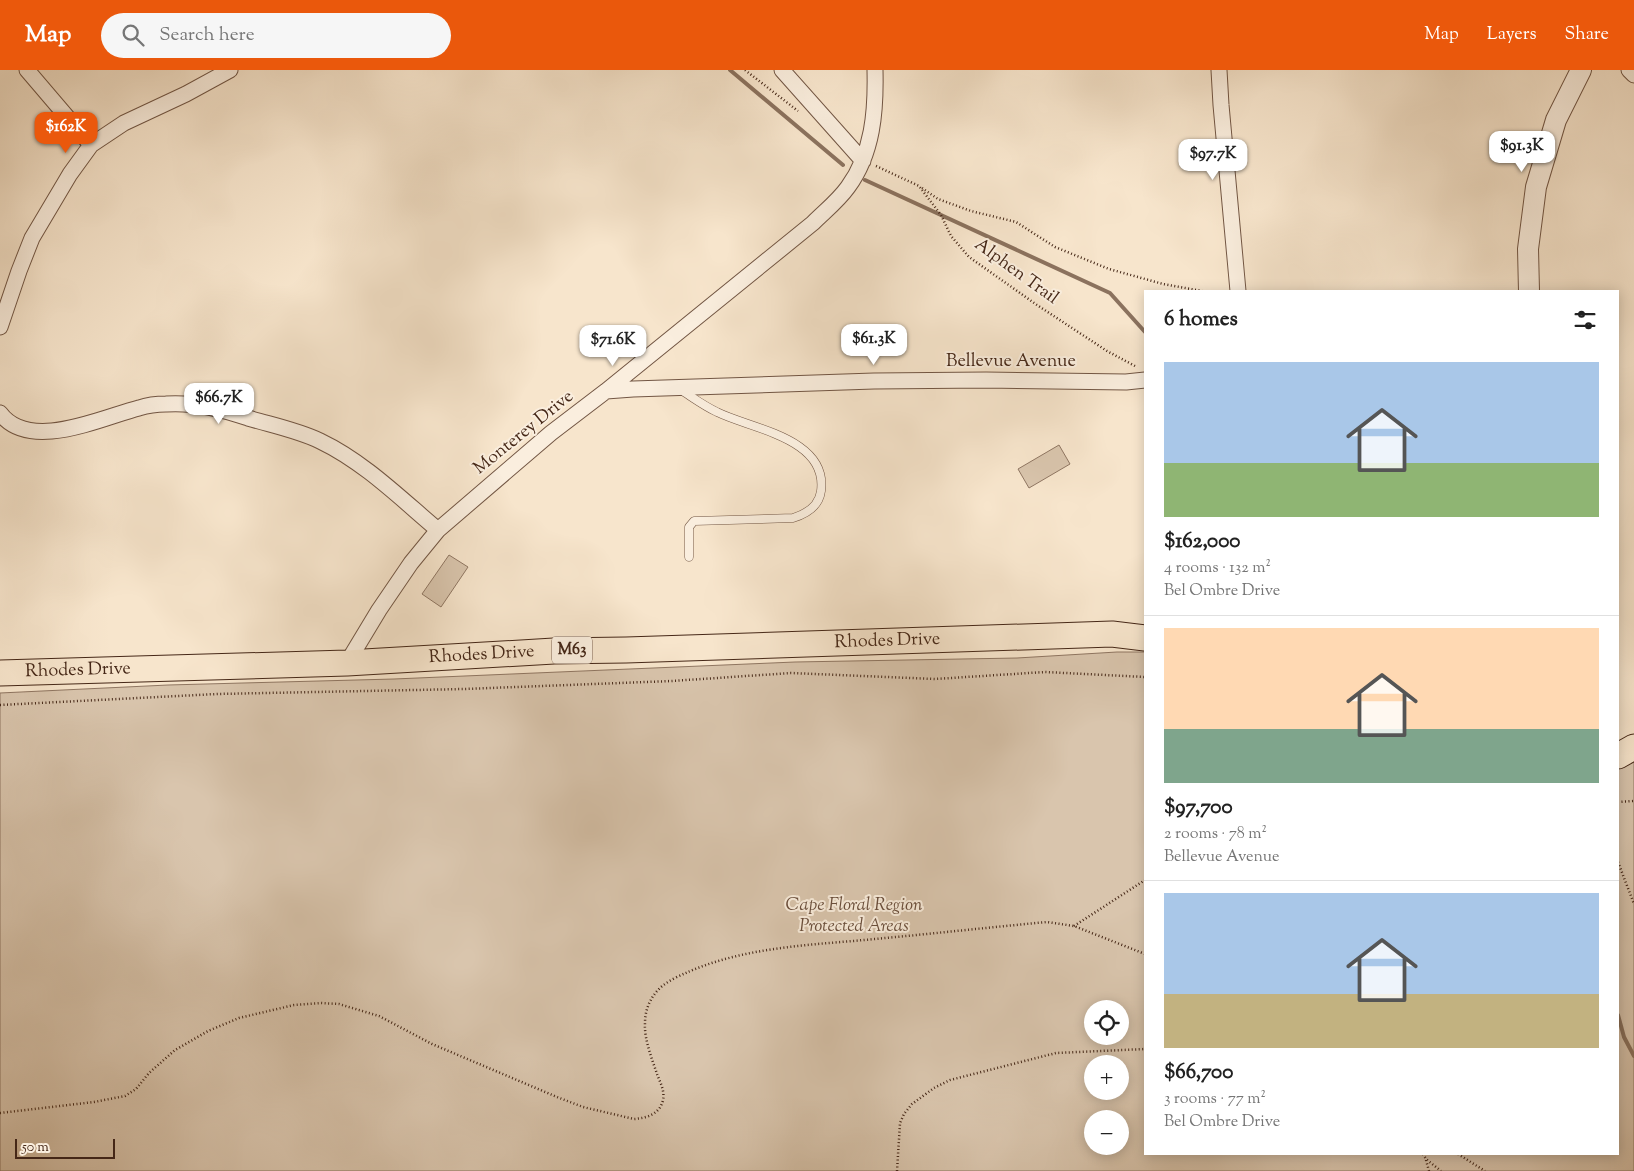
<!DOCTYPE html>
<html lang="en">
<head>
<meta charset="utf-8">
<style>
	body { margin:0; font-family:"Sorts Mill Goudy",serif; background:#f6f6f6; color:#222; height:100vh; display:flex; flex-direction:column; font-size:19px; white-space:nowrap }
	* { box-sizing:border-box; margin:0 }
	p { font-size:16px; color:#767676 }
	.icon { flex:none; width:28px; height:28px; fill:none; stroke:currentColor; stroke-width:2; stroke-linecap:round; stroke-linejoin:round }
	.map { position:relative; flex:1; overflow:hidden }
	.side { position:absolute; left:1144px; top:220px; width:475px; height:865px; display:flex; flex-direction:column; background:#fff; border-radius:0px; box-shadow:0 2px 12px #0003 }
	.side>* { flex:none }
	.tools { position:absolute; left:1084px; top:930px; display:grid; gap:10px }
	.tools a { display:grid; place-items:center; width:45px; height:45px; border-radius:50%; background:#fff; box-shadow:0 2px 12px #0003; font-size:25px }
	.scale { position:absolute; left:15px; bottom:12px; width:100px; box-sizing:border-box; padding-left:5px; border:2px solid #452717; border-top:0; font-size:14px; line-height:18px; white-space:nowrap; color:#452717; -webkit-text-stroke:4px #faeede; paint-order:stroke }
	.price { position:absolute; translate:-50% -42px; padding:0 11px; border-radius:10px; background:#fff; color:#222; font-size:16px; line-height:32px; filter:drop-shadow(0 1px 2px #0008) }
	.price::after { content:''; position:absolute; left:50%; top:30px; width:15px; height:11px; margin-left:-8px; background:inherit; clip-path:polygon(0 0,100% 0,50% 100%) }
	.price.current { background:#ea580c; color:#fff }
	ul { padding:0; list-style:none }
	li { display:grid; align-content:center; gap:10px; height:265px; padding:0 20px }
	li+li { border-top:1px solid #e0e0e0 }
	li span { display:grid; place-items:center; height:155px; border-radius:0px; color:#555 }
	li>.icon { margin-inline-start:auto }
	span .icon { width:90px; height:90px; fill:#fffc; stroke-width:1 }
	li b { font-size:21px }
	h2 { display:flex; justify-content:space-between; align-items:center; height:60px; padding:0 20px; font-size:21px }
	header { display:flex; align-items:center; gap:30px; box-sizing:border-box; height:70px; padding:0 25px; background:#ea580c; color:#fff }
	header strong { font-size:24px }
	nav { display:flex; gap:28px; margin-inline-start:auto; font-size:18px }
	.search { width:350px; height:45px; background:#f6f6f6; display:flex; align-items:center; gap:12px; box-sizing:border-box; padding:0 18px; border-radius:28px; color:#767676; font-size:19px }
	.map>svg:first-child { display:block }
	.green { fill:#d9c5ad; stroke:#8f7662; fill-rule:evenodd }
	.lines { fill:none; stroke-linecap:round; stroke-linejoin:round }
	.stream { stroke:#8b725e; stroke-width:4 }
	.service-casing { stroke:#725644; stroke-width:9 }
	.minor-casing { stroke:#725644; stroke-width:17 }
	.tertiary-casing { stroke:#725644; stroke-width:22 }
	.primary-casing { stroke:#452717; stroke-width:27 }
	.path { stroke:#452717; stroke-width:2.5; stroke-dasharray:1 2.5; stroke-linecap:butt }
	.service { stroke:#faeede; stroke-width:8 }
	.minor { stroke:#faeede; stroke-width:15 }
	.tertiary { stroke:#faeede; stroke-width:20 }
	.primary { stroke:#f7e5cc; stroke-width:25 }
	.labels { text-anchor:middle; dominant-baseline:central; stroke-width:4; stroke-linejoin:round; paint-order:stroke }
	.shield { fill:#faeede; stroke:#7b6353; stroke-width:1 }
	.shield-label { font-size:16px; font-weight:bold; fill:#452717 }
	.street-label { font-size:18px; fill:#452717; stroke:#faeede }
	.park-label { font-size:18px; font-style:italic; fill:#6a4e3c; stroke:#faeede }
</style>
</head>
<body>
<header>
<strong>Map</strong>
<div class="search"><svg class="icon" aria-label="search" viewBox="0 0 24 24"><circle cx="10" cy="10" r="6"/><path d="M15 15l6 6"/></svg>Search here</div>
<nav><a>Map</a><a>Layers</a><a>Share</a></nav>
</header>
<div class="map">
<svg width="1634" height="1101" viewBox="0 0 1634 1101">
	<rect width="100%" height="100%" fill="#f7e5cc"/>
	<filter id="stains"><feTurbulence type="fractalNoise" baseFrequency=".004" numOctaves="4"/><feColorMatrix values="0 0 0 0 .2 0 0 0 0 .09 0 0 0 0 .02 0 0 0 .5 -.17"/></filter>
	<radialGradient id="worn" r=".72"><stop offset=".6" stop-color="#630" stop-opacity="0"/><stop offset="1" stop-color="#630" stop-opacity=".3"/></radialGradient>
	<!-- green -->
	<path class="green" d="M 1059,375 L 1070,394 L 1029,418 L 1018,399 Z
		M 449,485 L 468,497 L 441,537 L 422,524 Z
		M 1117,582 L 1145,582 L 1145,1084 L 1618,1084 L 1618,697 L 1634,689 L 1634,1101 L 0,1101 L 0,623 L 168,615 L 394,609 L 795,592 L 1017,588 ZM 1092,939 L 1120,939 L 1120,966 L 1092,966 ZM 1092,994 L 1120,994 L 1120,1021 L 1092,1021 ZM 1092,1049 L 1120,1049 L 1120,1076 L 1092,1076 Z"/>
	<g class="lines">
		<!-- stream -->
		<path class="stream" d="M 730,0 L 843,95
			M 865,110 L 1110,223 L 1145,262
			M 1618,945 L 1624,967 L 1634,986"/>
		<defs>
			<path id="service" d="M 681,320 C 692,327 704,336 717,342 C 751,359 828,368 821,421 C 819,436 806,444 793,448 L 694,451 L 689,457 L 689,487"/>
			<path id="minor" d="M 27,0 L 91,75
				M 782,0 L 863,91
				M 1219,0 L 1221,35 L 1238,221
				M 1629,0 L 1634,5
				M 0,257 L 19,201 L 32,168 L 70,104 L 91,75 L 124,53 L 186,24 L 230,0
				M 606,321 L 633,319 L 874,311 L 986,310 L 1126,312 L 1145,310
				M 0,343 C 29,383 103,347 139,338 C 148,335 157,334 166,334 C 194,332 221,339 248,348 C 271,355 297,360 320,371 C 364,392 400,428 438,460
				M 347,593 L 379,540 L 411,493 L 438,460 L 551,363 L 606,321 L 813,153 C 825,141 838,131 848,117 C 873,83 876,41 875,0"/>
			<path id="tertiary" d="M 1529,221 L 1528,179 L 1536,117 L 1556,50 L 1581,0"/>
			<g id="primary">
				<path id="s1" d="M 0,603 L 347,593 L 554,581 L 626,580 L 1112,564 L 1145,568"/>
				<path d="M 1618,686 L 1634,677"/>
			</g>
		</defs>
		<!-- service casing -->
		<use href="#service" class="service-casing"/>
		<!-- minor casing -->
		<use href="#minor" class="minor-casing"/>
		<!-- tertiary casing -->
		<use href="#tertiary" class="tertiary-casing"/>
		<!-- primary casing -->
		<use href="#primary" class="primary-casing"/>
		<!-- path -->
		<path class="path" d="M 745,0 L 798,41
			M 876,96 L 919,116 L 941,145 L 951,166 L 969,187 L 1037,235 L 1107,281 L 1135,296
			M 922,118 L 938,129 L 971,141 L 1016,152 L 1055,177 L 1109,199 L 1163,214 L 1202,221
			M 0,635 L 217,624 L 464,619 L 672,611 L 791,603 L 935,609 L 1045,602 L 1145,607
			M 1618,732 L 1634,731
			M 1618,792 L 1634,834
			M 1074,856 L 1145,810
			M 0,1043 L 94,1032 L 125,1026 L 136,1019 L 149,1003 L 175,980 L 208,961 L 239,948 L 294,935 L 321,933 L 339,934 L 379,946 L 432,974 L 557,1027 L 583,1037 L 634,1049 C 647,1048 660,1044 663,1030 C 665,1021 660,1012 657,1004 C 652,989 644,969 645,953 C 645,940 650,928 659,919 C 667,911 679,906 688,902 C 750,875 819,875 885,868 C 939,863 993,857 1047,852 L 1074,856 L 1145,884
			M 1423,1084 L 1426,1089 L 1441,1101
			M 1458,1084 L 1485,1101
			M 1426,1090 L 1429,1101
			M 897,1101 L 900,1053 L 904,1044 L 912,1034 L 934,1018 L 950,1010 L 1056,983 L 1145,979"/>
		<!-- service -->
		<use href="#service" class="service"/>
		<!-- minor -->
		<use href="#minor" class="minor"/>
		<!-- tertiary -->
		<use href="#tertiary" class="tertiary"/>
		<!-- primary -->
		<use href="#primary" class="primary"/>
	</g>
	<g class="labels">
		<!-- shield labels -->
		<rect class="shield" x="552" y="566.5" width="40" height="27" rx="4"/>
		<g class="shield-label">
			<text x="572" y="580">M63</text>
		</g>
		<!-- street labels -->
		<g class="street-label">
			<text transform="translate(1016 202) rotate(36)">Alphen Trail</text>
			<text x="1011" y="292">Bellevue Avenue</text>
			<text transform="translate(524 363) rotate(-39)">Monterey Drive</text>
			<text stroke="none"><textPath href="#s1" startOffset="888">Rhodes Drive</textPath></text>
			<text stroke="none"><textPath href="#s1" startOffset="482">Rhodes Drive</textPath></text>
			<text stroke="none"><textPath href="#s1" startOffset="78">Rhodes Drive</textPath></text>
		</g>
		<!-- park labels -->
		<g class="park-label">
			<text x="854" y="836">Cape Floral Region<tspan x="854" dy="21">Protected Areas</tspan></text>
		</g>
	</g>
	<rect width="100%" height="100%" filter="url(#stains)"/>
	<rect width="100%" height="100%" fill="url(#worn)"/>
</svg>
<div class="tools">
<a><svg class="icon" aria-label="locate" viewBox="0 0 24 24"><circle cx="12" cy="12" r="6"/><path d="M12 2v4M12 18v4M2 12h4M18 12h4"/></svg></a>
<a>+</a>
<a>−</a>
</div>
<div class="scale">50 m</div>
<b class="price current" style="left:66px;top:84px">$162K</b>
<b class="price" style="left:1522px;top:103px">$91.3K</b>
<b class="price" style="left:1213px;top:111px">$97.7K</b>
<b class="price" style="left:874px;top:296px">$61.3K</b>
<b class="price" style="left:613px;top:297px">$71.6K</b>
<b class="price" style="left:219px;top:355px">$66.7K</b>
<section class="side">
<h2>6 homes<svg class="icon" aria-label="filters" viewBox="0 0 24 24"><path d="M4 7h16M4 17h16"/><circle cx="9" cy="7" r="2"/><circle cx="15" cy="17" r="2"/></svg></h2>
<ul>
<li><span style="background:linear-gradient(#a9c7e8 65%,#8fb573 0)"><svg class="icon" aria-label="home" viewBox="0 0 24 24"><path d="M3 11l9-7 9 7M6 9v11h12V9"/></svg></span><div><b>$162,000</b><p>4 rooms · 132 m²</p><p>Bel Ombre Drive</p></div></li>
<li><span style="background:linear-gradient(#ffd9b3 65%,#7fa58c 0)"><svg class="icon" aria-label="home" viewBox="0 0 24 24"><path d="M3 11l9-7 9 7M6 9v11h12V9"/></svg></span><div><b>$97,700</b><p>2 rooms · 78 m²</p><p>Bellevue Avenue</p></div></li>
<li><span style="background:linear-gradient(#a9c7e8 65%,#c2b280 0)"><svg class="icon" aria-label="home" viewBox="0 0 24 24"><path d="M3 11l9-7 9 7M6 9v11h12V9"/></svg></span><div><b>$66,700</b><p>3 rooms · 77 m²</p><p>Bel Ombre Drive</p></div></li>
</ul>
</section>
</div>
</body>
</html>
